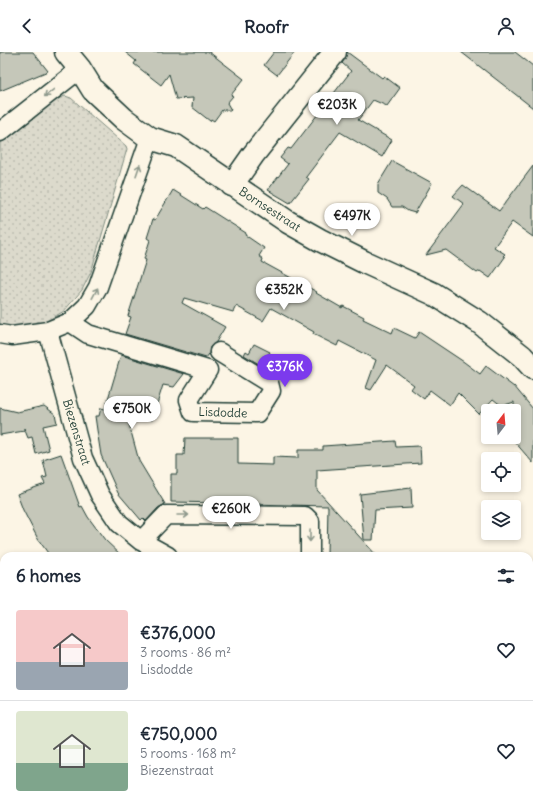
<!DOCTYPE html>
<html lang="en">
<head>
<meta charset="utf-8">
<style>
	body { margin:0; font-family:Delius,sans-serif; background:#f6f6f7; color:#1f2937; height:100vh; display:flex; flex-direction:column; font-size:15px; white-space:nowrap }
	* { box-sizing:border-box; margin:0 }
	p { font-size:13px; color:#747a83 }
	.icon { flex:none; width:22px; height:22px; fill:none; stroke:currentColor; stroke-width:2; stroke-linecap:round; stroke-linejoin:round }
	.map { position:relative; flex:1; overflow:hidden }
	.panel { position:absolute; left:0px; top:500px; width:533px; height:256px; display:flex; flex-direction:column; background:#fff; border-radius:12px 12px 0 0; box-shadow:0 2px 6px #0003 }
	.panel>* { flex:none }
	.needle { width:26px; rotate:16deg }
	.controls { position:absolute; left:481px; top:352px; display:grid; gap:8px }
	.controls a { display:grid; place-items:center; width:40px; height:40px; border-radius:4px; background:#fff; box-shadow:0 2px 6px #0003; font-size:20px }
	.price { position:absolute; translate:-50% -34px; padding:0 9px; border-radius:14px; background:#fff; color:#222; font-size:13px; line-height:26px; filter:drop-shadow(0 1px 2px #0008) }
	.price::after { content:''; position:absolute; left:50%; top:24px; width:12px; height:9px; margin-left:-6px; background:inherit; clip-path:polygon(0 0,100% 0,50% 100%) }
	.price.on { background:#7c3aed; color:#fff }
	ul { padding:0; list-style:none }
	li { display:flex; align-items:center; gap:12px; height:100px; padding:0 16px }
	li+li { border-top:1px solid #e0e1e3 }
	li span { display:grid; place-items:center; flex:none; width:112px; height:80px; border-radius:4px; color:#555 }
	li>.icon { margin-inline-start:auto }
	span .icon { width:48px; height:48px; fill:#fffc; stroke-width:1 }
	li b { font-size:17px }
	h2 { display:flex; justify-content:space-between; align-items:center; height:48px; padding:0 16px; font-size:17px }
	header { display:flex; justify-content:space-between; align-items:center; height:52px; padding:0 16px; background:#fff; font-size:18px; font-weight:800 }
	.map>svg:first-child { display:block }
	.park { fill:url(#park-dots); stroke:#7e8c80 }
	.building { fill:#c5c7b9; stroke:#1f3d34 }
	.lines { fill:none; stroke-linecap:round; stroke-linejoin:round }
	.street-casing { stroke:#1f3d34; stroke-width:21 }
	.secondary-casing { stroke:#1f3d34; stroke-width:25 }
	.street { stroke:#fcf5e5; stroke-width:18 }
	.secondary { stroke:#fcf5e5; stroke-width:22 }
	.oneway { stroke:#8e998c }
	.labels { text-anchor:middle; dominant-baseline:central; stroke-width:3; stroke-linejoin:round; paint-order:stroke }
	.street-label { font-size:12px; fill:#1f3d34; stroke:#fcf5e5 }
</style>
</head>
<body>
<header><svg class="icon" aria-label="back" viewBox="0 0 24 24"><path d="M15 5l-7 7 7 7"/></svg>Roofr<svg class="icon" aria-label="person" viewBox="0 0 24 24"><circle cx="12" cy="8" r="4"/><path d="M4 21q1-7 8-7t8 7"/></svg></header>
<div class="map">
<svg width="533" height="756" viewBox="0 0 533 756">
	<defs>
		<pattern id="park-dots" width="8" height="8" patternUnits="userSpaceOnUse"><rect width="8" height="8" fill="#dcdacc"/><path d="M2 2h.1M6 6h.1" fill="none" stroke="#bcbcb0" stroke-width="1.8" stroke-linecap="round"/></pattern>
	</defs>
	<rect width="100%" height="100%" fill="#fcf5e5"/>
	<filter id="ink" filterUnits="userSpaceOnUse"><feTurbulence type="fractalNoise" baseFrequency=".025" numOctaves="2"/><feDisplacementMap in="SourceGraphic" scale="8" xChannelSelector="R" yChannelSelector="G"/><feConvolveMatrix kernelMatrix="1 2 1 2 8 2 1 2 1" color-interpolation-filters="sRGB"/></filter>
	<g filter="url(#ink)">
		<!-- park -->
		<path class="park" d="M 65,44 L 71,46 L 126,94 L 127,97 L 91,220 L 82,238 L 64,259 L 47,269 L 30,275 L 0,275 L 0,91 L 55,48 Z"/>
		<!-- building -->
		<path class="building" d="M 0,0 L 33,0 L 48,19 L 0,39 Z
			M 125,0 L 209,0 L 244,27 L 231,43 L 233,44 L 227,51 L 231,58 L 222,58 L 214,69 L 211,67 L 210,69 L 192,55 L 193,46 L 176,47 L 169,22 L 161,33 L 134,12 L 136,9 Z
			M 274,0 L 295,0 L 277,23 L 264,13 Z
			M 347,0 L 382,26 L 384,24 L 400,36 L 387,54 L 373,48 L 358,68 L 392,88 L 382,105 L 340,80 L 306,125 L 309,127 L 290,151 L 268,138 L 288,112 L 280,106 L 288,96 L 291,97 L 351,19 L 342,11 L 345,7 Z
			M 461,0 L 515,0 L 533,14 L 533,56 Z
			M 392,109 L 432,131 L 415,161 L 408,159 L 402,155 L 392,155 L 387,147 L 378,141 L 378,132 Z
			M 533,114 L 533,185 L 512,170 L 494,195 L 505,202 L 503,204 L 505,205 L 490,226 L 480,219 L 477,221 L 446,198 L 426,203 L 464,152 L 453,144 L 463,133 L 499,159 Z
			M 173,138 L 203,157 L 205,155 L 246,181 L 245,183 L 264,196 L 259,204 L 263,207 L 262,210 L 317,240 L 316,241 L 342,256 L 343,254 L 364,265 L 363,267 L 392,281 L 394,276 L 415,286 L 419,280 L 464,310 L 480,322 L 486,314 L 514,335 L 514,334 L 533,357 L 533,411 L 514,389 L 514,350 L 502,354 L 493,347 L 479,362 L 458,341 L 450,353 L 430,338 L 424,347 L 411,337 L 414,333 L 387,313 L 371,338 L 366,336 L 376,308 L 339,289 L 337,294 L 313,282 L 314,280 L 271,256 L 263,269 L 236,254 L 233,260 L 184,246 L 182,251 L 225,275 L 216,290 L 210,295 L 209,302 L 206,306 L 125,282 L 131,265 L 128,264 L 146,208 L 144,207 L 150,188 L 147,186 L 153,167 L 155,168 Z
			M 254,292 L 270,300 L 262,314 L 244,303 L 246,299 L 249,301 Z
			M 121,303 L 184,322 L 174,335 L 163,333 L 152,368 L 126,361 L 139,409 L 165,452 L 158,456 L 146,469 L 143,466 L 141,468 L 118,441 L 101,403 L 97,378 L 95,364 L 99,364 L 101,356 L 105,357 Z
			M 44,354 L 55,362 L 57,371 L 43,374 L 49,398 L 36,402 L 32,385 L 28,386 L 24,376 L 24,379 L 0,383 L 0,356 L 17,360 Z
			M 185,386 L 238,386 L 238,412 L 273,413 L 273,405 L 298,406 L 298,398 L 323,398 L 323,394 L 395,389 L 396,395 L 420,394 L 421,411 L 317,418 L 317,438 L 377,504 L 327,504 L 328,454 L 251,452 L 251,453 L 224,453 L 224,451 L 171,450 L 171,422 L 177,422 L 177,403 L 184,403 Z
			M 61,402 L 80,455 L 82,454 L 88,465 L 105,488 L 122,504 L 50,504 L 38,487 L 23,458 L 17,442 L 45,432 L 42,426 L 47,425 L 43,408 Z
			M 411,436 L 412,456 L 375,458 L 373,488 L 364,488 L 360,442 Z"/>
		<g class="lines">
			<defs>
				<path id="street" d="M 0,80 L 80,17
					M 70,270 L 88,282 L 208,318 L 189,348 L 193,360 L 257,361 L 271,339 L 269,331 L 219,300
					M 48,279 L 83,406 L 100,443 L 119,471 L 141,489 L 168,504
					M 0,282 L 12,284 L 48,279 L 70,270 L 87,254 L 98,235 L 150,86
					M 141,489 L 166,463 L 305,464 L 310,469 L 310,504
					M 529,728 L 533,719
					M 281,752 L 282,756
					M 523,752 L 523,756
					M 0,756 L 10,752
					M 484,756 L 485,752"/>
				<path id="secondary" d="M 66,0 L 80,17 L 93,38 L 124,67 L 150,86 L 176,94 L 288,170 L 320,188 L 364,210 L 434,242 L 479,270 L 522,304 L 533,316
					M 232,133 L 253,103 L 335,0"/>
			</defs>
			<!-- street casing -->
			<use href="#street" class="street-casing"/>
			<!-- secondary casing -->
			<use href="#secondary" class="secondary-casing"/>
			<!-- street -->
			<use href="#street" class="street"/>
			<!-- secondary -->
			<use href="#secondary" class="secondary"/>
		</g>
		<!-- one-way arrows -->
		<defs><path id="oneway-shaft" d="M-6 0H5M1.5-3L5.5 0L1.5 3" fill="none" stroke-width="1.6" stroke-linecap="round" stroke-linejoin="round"/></defs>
		<g class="oneway">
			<use href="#oneway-shaft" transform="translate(49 41) rotate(142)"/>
			<use href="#oneway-shaft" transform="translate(138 118) rotate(-71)"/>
			<use href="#oneway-shaft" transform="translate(95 241) rotate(-62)"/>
			<use href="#oneway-shaft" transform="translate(183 463)"/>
			<use href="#oneway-shaft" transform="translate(310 484) rotate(91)"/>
		</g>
	</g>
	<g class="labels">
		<!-- street labels -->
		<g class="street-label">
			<text transform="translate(270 157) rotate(33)">Bornsestraat</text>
			<text transform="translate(223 360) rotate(2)">Lisdodde</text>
			<text transform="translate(77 380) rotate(73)">Biezenstraat</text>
		</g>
	</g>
</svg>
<div class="controls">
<a><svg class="needle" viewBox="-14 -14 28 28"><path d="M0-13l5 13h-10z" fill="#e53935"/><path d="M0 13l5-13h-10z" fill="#747a83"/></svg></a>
<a><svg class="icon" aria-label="locate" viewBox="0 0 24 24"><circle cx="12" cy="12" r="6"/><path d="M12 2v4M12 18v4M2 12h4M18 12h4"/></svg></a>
<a><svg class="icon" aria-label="layers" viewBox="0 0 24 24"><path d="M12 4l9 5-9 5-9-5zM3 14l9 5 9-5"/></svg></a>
</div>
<b class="price" style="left:337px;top:74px">€203K</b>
<b class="price" style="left:352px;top:185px">€497K</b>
<b class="price" style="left:284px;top:259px">€352K</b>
<b class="price on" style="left:285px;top:336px">€376K</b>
<b class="price" style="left:132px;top:378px">€750K</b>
<b class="price" style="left:231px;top:478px">€260K</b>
<section class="panel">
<h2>6 homes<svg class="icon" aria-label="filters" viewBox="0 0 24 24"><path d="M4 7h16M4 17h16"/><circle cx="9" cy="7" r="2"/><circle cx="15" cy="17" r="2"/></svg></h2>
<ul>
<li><span style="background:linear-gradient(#f6c9c9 65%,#9aa5b1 0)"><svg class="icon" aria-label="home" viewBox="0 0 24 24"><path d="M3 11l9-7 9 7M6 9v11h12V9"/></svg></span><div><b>€376,000</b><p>3 rooms · 86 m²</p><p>Lisdodde</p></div><svg class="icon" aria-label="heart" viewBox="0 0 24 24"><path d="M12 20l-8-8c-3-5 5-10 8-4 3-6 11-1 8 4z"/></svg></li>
<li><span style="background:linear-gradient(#dfe7d0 65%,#7fa58c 0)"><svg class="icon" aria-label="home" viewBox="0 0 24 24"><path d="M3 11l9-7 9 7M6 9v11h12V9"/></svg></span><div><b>€750,000</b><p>5 rooms · 168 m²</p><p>Biezenstraat</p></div><svg class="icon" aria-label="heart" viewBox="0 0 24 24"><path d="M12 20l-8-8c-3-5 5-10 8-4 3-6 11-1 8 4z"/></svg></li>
</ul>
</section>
</div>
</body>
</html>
